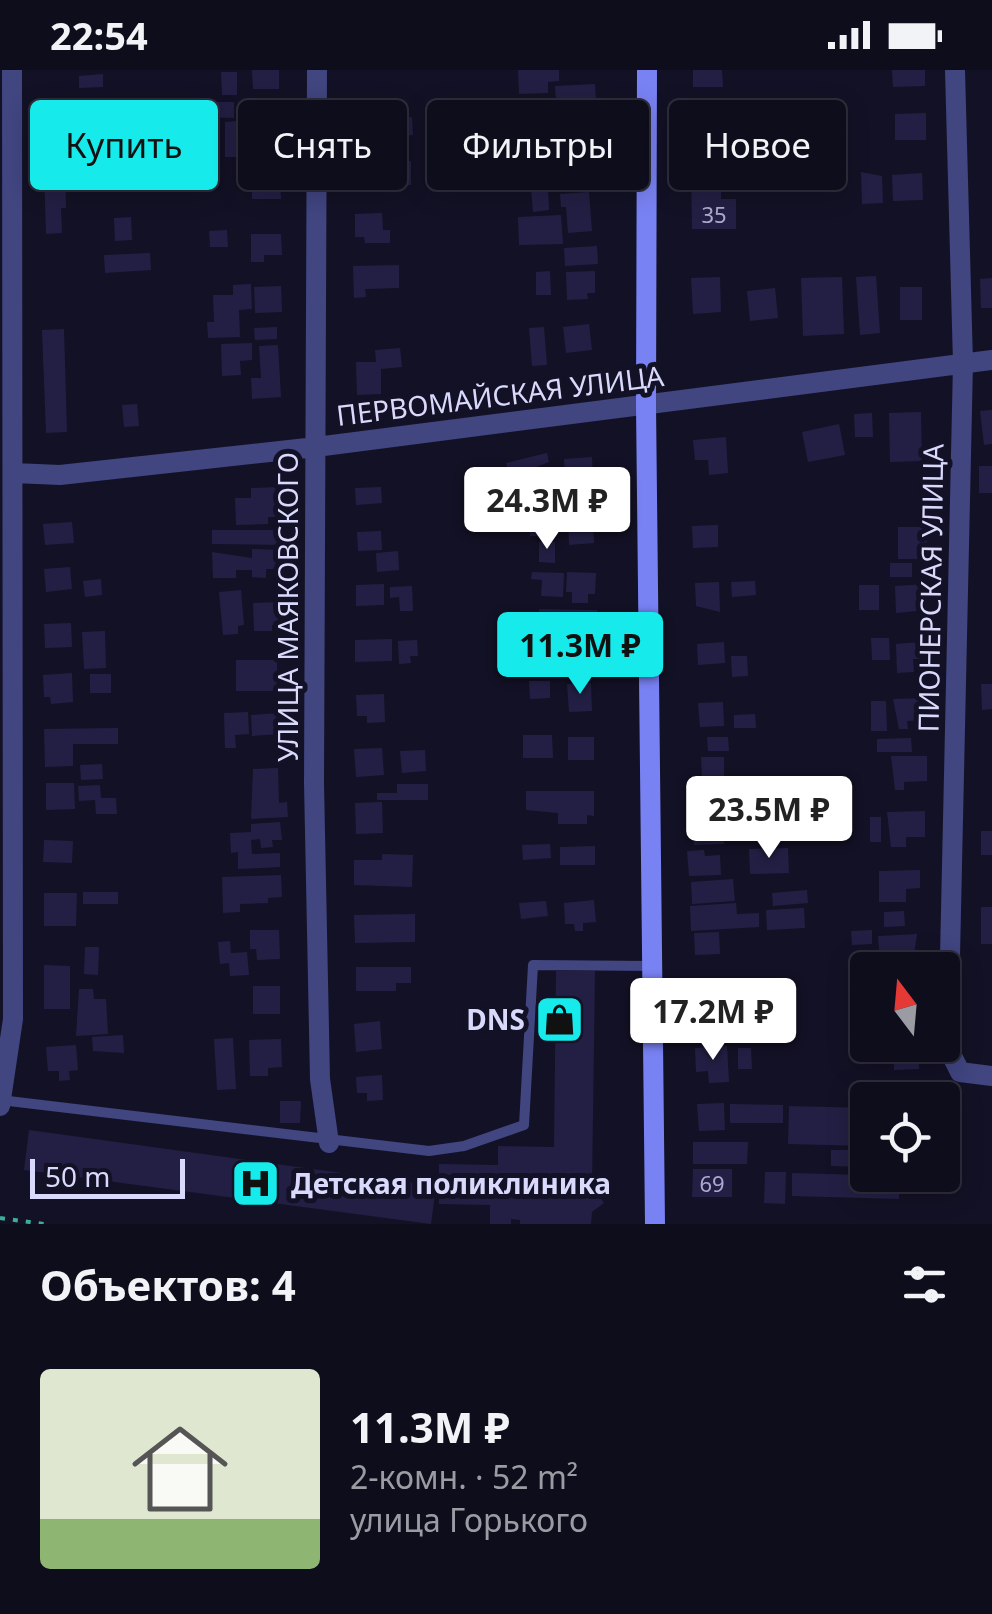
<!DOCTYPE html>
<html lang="ru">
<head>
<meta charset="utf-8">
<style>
	body { margin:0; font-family:"Noto Sans",sans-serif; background:#171625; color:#f1f3f6; height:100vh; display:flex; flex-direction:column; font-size:38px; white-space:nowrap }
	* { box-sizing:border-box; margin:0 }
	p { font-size:32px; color:#9b9ca3 }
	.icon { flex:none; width:55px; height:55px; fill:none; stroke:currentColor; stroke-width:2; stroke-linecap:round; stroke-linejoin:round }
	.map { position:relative; height:1154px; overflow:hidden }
	.drawer { display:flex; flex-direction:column; background:#0e0d1c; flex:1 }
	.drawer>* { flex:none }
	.hud { position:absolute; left:30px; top:30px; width:932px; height:90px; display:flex; gap:20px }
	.needle { width:65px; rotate:344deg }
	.tools { position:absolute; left:850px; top:882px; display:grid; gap:20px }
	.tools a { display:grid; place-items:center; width:110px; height:110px; border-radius:10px; background:#0e0d1c; box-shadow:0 5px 25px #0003,0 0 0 2px #2e2d3b; font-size:50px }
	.scale { position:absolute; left:30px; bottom:25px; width:155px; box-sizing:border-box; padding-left:10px; border:5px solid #d9d9fc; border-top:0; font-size:28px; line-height:35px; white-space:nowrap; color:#d9d9fc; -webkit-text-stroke:8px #131125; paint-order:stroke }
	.price { position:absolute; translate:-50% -85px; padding:0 22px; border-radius:10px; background:#fff; color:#222; font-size:32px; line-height:65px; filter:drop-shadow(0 2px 5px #0008) }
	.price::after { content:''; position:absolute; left:50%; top:60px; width:30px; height:22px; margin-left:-15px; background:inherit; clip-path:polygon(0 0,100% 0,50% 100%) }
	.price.selected { background:#16eaea; color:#111 }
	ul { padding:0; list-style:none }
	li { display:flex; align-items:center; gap:30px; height:250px; padding:0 40px }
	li+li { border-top:2px solid #2e2d3b }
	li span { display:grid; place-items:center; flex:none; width:280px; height:200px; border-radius:10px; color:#555 }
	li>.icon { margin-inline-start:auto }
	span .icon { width:120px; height:120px; fill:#fffc; stroke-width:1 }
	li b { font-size:42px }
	h2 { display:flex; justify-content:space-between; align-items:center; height:120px; padding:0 40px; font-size:42px }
	.tag { padding:0 35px; border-radius:10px; background:#0e0d1c; box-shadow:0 5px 25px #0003,0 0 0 2px #2e2d3b; font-size:35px; line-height:90px }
	.tag.selected { background:#16eaea; color:#111 }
	.status { display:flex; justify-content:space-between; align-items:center; height:70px; padding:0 50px; background:#0e0d1c; direction:ltr }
	.status svg { height:28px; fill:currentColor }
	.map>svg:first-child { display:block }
	.building { fill:#231f44 }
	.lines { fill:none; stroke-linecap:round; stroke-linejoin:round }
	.path { stroke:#3bae9b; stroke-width:4; stroke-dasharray:5 8; stroke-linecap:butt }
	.lane { stroke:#414580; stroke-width:10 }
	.street { stroke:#414580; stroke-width:20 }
	.secondary { stroke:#7982f3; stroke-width:20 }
	.labels { text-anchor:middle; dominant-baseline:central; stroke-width:10; stroke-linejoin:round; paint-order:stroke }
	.number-label { font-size:22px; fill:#acaace }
	.street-label { font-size:28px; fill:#d9d9fc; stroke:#131125 }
	.poi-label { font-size:28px; font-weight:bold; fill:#d9d9fc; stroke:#131125; text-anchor:end }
</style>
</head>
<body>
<div class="status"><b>22:54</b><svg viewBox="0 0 49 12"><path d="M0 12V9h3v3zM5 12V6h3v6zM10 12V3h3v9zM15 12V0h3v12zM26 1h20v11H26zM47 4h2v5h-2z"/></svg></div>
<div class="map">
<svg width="992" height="1154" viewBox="0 0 992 1154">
	<rect width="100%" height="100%" fill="#131125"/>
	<!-- building -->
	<path class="building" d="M 252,0 L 279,0 L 279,19 L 253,19 Z
		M 518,0 L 559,0 L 559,11 L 548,12 L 548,23 L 519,24 Z
		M 693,0 L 722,0 L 723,17 L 693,17 Z
		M 892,0 L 925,0 L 925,16 L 893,17 Z
		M 221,2 L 237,2 L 237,25 L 222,25 Z
		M 103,4 L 103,17 L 79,18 L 79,6 Z
		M 595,14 L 596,31 L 556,33 L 555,16 Z
		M 216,32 L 234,32 L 234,48 L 202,47 L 202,39 L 216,39 Z
		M 114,35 L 115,62 L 43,64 L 43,39 L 82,38 L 82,47 L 101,46 L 100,36 Z
		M 381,35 L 383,65 L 366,65 L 366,59 L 356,59 L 355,36 Z
		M 553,37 L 555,65 L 541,66 L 539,38 Z
		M 591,37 L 592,68 L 567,70 L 566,38 Z
		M 718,41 L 720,75 L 748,74 L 749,92 L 692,95 L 689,43 Z
		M 926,43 L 926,70 L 895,70 L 895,44 Z
		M 412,47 L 413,65 L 398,66 L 397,48 Z
		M 237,51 L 238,87 L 225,87 L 225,52 Z
		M 281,51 L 282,74 L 251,79 L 250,52 Z
		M 84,69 L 84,92 L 65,92 L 66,138 L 61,138 L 62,163 L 46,164 L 43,70 Z
		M 358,91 L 411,91 L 411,115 L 358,116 Z
		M 597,92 L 598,111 L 570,112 L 569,93 Z
		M 691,102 L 721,102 L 721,129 L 736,129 L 736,159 L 692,159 Z
		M 861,102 L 882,106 L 883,133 L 862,134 Z
		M 922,103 L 923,130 L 893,131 L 892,105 Z
		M 280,106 L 281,129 L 252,129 L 252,107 Z
		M 548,118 L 549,140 L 533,142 L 531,119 Z
		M 589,122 L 592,161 L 568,163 L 566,137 L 561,137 L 560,124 Z
		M 382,143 L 383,160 L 390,160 L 390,173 L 365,173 L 364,167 L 355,167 L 355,144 Z
		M 561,145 L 563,174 L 519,175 L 518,147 Z
		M 131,147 L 132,170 L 115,171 L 114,148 Z
		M 227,160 L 228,177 L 210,177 L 209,161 Z
		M 251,164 L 281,164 L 282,185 L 264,185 L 264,192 L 251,192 Z
		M 597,176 L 598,194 L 565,196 L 564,178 Z
		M 150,183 L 151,200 L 105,203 L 104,185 Z
		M 399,195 L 399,218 L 365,219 L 366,227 L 354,228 L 353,196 Z
		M 550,201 L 551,225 L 536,225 L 536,202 Z
		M 595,201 L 595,223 L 587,223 L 588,229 L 567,230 L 566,202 Z
		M 876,206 L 880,263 L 860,265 L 856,207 Z
		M 720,207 L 721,242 L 693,244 L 691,208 Z
		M 842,207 L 844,264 L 803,266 L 801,208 Z
		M 992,208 L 992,238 L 981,238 L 980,209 Z
		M 251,214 L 252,239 L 239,240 L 240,267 L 208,268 L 207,252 L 214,252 L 213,225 L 233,225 L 233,215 Z
		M 281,216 L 282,242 L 255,243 L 254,217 Z
		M 900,217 L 922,217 L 922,250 L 900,250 Z
		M 775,218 L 778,248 L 750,251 L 747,221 Z
		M 589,254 L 592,280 L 566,283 L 563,257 Z
		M 277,257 L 277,269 L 255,270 L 254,258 Z
		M 544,257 L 547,295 L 532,296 L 529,258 Z
		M 64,259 L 67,362 L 46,363 L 42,260 Z
		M 252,273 L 252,290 L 240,291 L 241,305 L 222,306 L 221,274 Z
		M 278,275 L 281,327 L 252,329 L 251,308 L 261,308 L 259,276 Z
		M 400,278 L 402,297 L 381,299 L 381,324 L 357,325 L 356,292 L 376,292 L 375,280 Z
		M 137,334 L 139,356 L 124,357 L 122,335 Z
		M 992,340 L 992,374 L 984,375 L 980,341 Z
		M 921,342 L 922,391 L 890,392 L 889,343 Z
		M 872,343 L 873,367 L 855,367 L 854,344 Z
		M 839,354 L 845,385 L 808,392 L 802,362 Z
		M 726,367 L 728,403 L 709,405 L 708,390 L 695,390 L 693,370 Z
		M 547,383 L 549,392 L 510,408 L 506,393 Z
		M 592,387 L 593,409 L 565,411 L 564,389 Z
		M 979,396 L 992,396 L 992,423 L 979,423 Z
		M 277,417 L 278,447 L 268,447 L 268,454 L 236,455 L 235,428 L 251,428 L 251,418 Z
		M 381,417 L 382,433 L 356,435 L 355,418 Z
		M 593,447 L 594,473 L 569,475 L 568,449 Z
		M 530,448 L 555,448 L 555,466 L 530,466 Z
		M 72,452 L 74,473 L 45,475 L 43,454 Z
		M 718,455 L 718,477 L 693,478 L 692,456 Z
		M 898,457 L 927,457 L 927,489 L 898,489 Z
		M 212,460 L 284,460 L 284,475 L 212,474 Z
		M 381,461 L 382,480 L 358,481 L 357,462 Z
		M 539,472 L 555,472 L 555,493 L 539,492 Z
		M 252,479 L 279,480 L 278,499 L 266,499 L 266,508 L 252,507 L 252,500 L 236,500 L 236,508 L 213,508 L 212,482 L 252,488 Z
		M 398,481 L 399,500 L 377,502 L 376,483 Z
		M 890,493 L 912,493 L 912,507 L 890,507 Z
		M 70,497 L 72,519 L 46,522 L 44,499 Z
		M 532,502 L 564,503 L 563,527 L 541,526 L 542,510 L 531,509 Z
		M 567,502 L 596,503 L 595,524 L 588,524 L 588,533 L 572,533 L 572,522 L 566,522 Z
		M 101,509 L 102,525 L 85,527 L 83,511 Z
		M 755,511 L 756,525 L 732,527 L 731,512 Z
		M 719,512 L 720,542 L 696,536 L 695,513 Z
		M 384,514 L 384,535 L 356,536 L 356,515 Z
		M 926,514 L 928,540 L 896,543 L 895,516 Z
		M 859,515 L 879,515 L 879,540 L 859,540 Z
		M 412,516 L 413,541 L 400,541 L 399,527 L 390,528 L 390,517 Z
		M 241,520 L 244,555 L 238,556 L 238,564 L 223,565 L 219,522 Z
		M 281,532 L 282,554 L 272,555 L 272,561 L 254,561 L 253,533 Z
		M 539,539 L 597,540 L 597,552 L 539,552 Z
		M 71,553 L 72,577 L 45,578 L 44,554 Z
		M 555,557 L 555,583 L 543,583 L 543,575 L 536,575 L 536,565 L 542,565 L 542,558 Z
		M 595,558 L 596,578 L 574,583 L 574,578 L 569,578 L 568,559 Z
		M 105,561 L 106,598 L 84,599 L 82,562 Z
		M 871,568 L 889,568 L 890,590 L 872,590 Z
		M 392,569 L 392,591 L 355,592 L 355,570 Z
		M 417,570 L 418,586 L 410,586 L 411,593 L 399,594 L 398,571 Z
		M 724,572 L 725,593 L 698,595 L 697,574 Z
		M 920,572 L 920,589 L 913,589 L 914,602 L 897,603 L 896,574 Z
		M 731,586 L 747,586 L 748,606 L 732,607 Z
		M 236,590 L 277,590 L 277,621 L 236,621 Z
		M 72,603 L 73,632 L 51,634 L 50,627 L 44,627 L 43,605 Z
		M 90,604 L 111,604 L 111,623 L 90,623 Z
		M 529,611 L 550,611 L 550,628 L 530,629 Z
		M 591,613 L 592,641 L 569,642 L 567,614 Z
		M 981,614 L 992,614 L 992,639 L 982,640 Z
		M 384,624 L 385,652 L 367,653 L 367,646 L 357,646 L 356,625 Z
		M 927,628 L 928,650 L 907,651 L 908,659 L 899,659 L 893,629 Z
		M 871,631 L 886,631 L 887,661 L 871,661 Z
		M 723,632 L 724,656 L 700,657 L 698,633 Z
		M 248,642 L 249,664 L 235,665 L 236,678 L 225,678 L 224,643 Z
		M 279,643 L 281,664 L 252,666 L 251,645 Z
		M 755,644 L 756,658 L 734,658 L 734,645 Z
		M 118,658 L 118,674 L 73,674 L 73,696 L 45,697 L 44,659 Z
		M 523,665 L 552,665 L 553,688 L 523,688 Z
		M 568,667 L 594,667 L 594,690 L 568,690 Z
		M 707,667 L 728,667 L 729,681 L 708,681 Z
		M 911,668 L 912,682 L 877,682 L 877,669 Z
		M 382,678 L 384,705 L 356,707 L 354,679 Z
		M 425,680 L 426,701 L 402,703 L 400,681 Z
		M 891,686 L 927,686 L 927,711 L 904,712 L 904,720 L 895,720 Z
		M 701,687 L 724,687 L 724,708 L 702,709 Z
		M 102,694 L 103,709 L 81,710 L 80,695 Z
		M 278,698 L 279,733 L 287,732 L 288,747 L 251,749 L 253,699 Z
		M 46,713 L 74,713 L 75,739 L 46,740 Z
		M 397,714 L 428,714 L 428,730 L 377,730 L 377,723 L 397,723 Z
		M 100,715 L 101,728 L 116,728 L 117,744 L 96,744 L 95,730 L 79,731 L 78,716 Z
		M 717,717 L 735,717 L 735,743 L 693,743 L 693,728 L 717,727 Z
		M 526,721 L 594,721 L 594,746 L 587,745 L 587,754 L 558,754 L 558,743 L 526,740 Z
		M 382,732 L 383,763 L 356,764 L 355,733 Z
		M 925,741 L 925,767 L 906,767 L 906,777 L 891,777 L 887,742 Z
		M 723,747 L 724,774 L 694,775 L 694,748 Z
		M 870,747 L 881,747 L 881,772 L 870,772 Z
		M 280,752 L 282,770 L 272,770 L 273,777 L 261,778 L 260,769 L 251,770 L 252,784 L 280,783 L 280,797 L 238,799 L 238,782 L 231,783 L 230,763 L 251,762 L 251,754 Z
		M 981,761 L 992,761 L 992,785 L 981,785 Z
		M 44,770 L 73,771 L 72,793 L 43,792 Z
		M 550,774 L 551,788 L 523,790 L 522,775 Z
		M 595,776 L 595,795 L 560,795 L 560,777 Z
		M 788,778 L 789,803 L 750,804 L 749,779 Z
		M 704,780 L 705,786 L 720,785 L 721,805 L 689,806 L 687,781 Z
		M 382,784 L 413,785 L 412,817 L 354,815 L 354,790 L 382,790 Z
		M 920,800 L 920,818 L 906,819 L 906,832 L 879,832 L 879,801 Z
		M 281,805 L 282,827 L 268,828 L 268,833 L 240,834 L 240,842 L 223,843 L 222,807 Z
		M 733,809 L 735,831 L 692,834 L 691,812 Z
		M 807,820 L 808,833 L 773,836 L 772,823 Z
		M 83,822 L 118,822 L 118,834 L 83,834 Z
		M 44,823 L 77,823 L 76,856 L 44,856 Z
		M 594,830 L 596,852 L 583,853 L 583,861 L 575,861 L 574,854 L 565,854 L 564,833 Z
		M 546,831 L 548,846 L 521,849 L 519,833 Z
		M 736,833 L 737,844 L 759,843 L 759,857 L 691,861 L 690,836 Z
		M 981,837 L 992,837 L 992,874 L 981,874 Z
		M 804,838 L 805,858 L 767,860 L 766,840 Z
		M 904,841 L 905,856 L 884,857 L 884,842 Z
		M 415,844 L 415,872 L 355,873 L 354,845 Z
		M 250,860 L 279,860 L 280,889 L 257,890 L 256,879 L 250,879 Z
		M 872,860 L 872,874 L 852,875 L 851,861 Z
		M 719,862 L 720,884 L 695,885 L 694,863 Z
		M 917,864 L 913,892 L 880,893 L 878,866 Z
		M 230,871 L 231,883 L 247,882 L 249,905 L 230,906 L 229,893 L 220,894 L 218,872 Z
		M 85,877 L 99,877 L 98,905 L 84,904 Z
		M 44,895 L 70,896 L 70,939 L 44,939 Z
		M 356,897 L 411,897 L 411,913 L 396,913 L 396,921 L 356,921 Z
		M 556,901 L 595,901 L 592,1116 L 604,1133 L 592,1142 L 591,1154 L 520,1154 L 520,1150 L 511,1149 L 511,1154 L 490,1154 L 490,1135 L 439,1134 L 439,1094 L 498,1095 L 498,1076 L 554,1077 Z
		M 253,916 L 280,916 L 280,944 L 253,944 Z
		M 747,918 L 747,935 L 729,936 L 728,919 Z
		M 750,918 L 765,918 L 765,945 L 751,945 Z
		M 79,919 L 93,919 L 94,929 L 106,929 L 108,964 L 76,966 Z
		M 719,920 L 721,954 L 704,955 L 704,942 L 695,943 L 694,921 Z
		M 380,951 L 382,979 L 356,982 L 354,954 Z
		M 123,965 L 124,983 L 93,981 L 92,967 Z
		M 233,968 L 236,1019 L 217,1020 L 214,969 Z
		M 281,969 L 282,997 L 268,998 L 268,1006 L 250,1006 L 249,970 Z
		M 76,975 L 78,1000 L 69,1001 L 70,1010 L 59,1011 L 59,1001 L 48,1001 L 46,977 Z
		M 918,975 L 919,999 L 894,1000 L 894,976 Z
		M 727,976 L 729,1012 L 709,1013 L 708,1001 L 696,1002 L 695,978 Z
		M 738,978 L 751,978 L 752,999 L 738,999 Z
		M 382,1005 L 383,1030 L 367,1031 L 367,1023 L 357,1023 L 356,1007 Z
		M 280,1031 L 301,1031 L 300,1053 L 280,1053 Z
		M 724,1033 L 725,1060 L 699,1061 L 697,1034 Z
		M 730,1034 L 783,1035 L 783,1053 L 730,1053 Z
		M 789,1036 L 868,1038 L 868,1076 L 788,1074 Z
		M 29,1060 L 436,1116 L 431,1154 L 24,1100 Z
		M 693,1072 L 748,1072 L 747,1094 L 693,1094 Z
		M 831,1080 L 868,1080 L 868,1097 L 831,1096 Z
		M 693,1099 L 732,1099 L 732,1127 L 692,1127 Z
		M 765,1102 L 786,1102 L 785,1134 L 764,1133 Z
		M 792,1103 L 899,1106 L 899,1129 L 792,1126 Z"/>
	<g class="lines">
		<!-- path -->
		<path class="path" d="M 0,1148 L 44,1154"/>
		<!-- lane -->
		<path class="lane" d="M 0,1030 L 429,1081 L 464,1076 L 524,1055 L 533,895 L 653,896"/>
		<!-- street -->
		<path class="street" d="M 317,0 L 314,713 L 320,1009 L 329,1073
			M 955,0 L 963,293 L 948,978 L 960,1002 L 992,1006
			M 14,403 L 60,405 L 316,377 L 992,290
			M 0,1036 L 13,949 L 12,0"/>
		<!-- secondary -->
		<path class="secondary" d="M 647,0 L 646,335 L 655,1154"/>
	</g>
	<!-- icons -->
	<defs>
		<symbol id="shop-square" viewBox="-11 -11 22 22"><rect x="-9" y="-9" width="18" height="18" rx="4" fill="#16eaea" stroke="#131125"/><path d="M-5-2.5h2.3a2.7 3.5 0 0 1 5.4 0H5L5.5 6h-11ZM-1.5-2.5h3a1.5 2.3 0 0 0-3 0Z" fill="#111"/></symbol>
		<symbol id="hospital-square" viewBox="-11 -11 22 22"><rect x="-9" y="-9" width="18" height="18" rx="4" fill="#16eaea" stroke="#131125"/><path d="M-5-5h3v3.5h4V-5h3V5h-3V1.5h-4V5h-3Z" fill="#111"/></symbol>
	</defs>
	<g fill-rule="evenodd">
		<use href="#shop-square" x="532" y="922" width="55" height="55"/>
		<use href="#hospital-square" x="228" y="1086" width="55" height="55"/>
	</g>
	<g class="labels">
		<!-- number labels -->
		<g class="number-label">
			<text x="714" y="144">35</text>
			<text x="712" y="1113">69</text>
		</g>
		<!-- street labels -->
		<g class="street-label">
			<text transform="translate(500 325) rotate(-7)">ПЕРВОМАЙСКАЯ УЛИЦА</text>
			<text transform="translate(930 518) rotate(-89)">ПИОНЕРСКАЯ УЛИЦА</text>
			<text transform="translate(287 537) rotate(-90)">УЛИЦА МАЯКОВСКОГО</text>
		</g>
		<!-- poi labels -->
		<g class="poi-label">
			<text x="525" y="949">DNS</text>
			<text x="291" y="1113" text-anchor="start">Детская поликлиника</text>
		</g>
	</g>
</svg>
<div class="tools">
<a><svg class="needle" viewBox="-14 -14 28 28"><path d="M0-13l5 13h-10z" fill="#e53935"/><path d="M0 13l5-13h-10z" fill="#9b9ca3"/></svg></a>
<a><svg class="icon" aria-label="locate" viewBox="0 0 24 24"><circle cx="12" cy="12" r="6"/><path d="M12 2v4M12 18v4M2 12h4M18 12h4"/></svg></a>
</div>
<div class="scale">50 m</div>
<b class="price" style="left:547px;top:482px">24.3M ₽</b>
<b class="price selected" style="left:580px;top:627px">11.3M ₽</b>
<b class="price" style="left:769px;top:791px">23.5M ₽</b>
<b class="price" style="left:713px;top:993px">17.2M ₽</b>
<div class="hud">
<a class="tag selected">Купить</a>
<a class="tag">Снять</a>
<a class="tag">Фильтры</a>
<a class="tag">Новое</a>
</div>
</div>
<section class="drawer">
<h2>Объектов: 4<svg class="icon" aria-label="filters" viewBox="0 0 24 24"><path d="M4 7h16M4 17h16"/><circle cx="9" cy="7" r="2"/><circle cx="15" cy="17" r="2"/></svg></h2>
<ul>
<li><span style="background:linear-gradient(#dfe7d0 75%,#8fb573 0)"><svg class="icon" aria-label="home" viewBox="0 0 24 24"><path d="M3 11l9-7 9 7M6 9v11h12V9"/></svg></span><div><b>11.3M ₽</b><p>2-комн. · 52 m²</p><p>улица Горького</p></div></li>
</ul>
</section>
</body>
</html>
